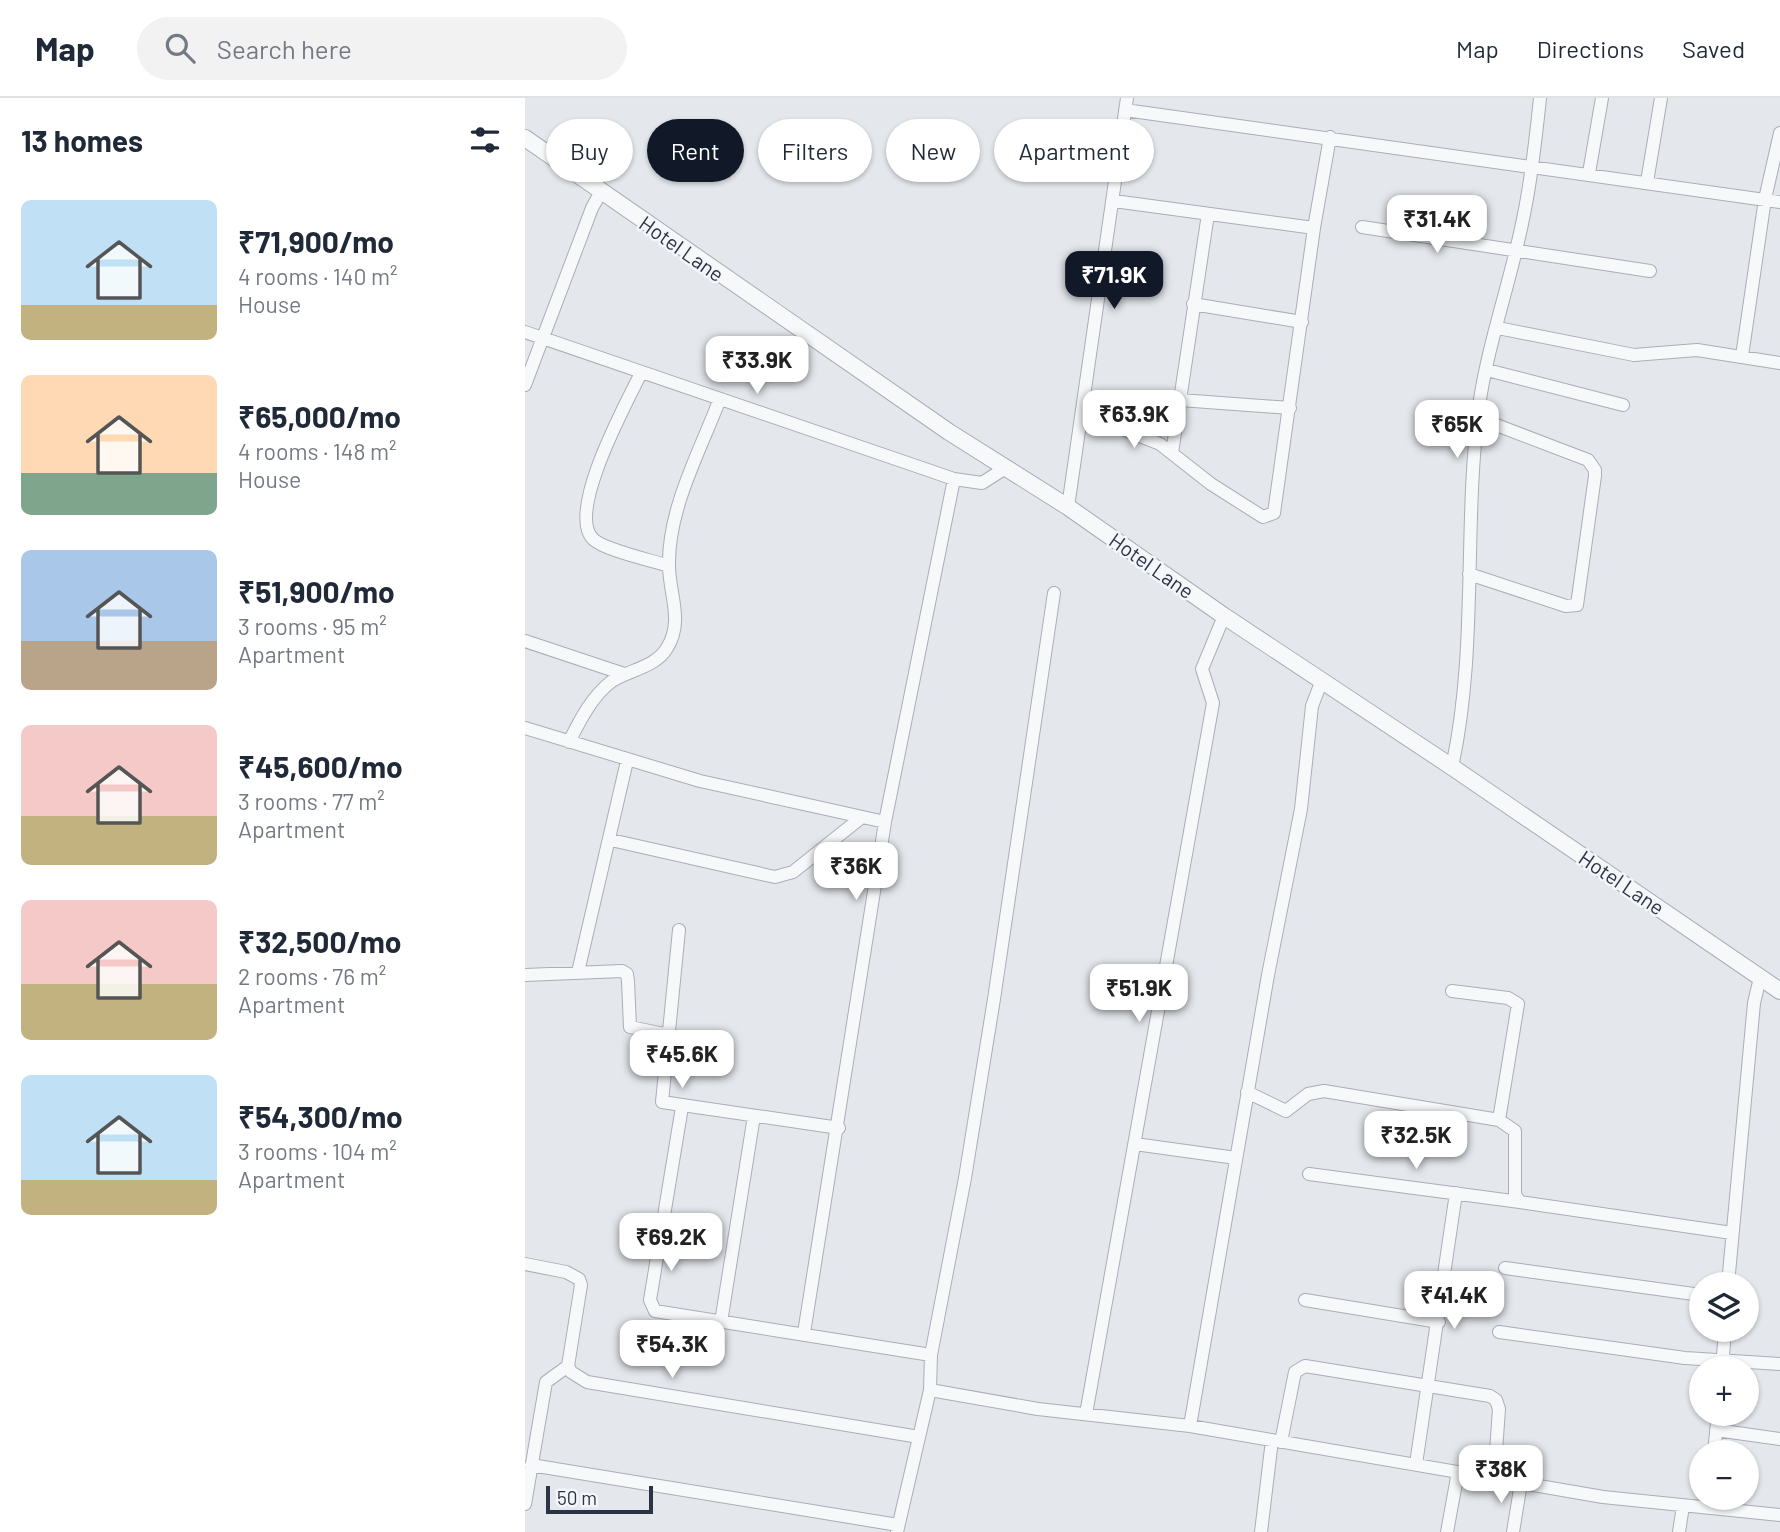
<!DOCTYPE html>
<html lang="en">
<head>
<meta charset="utf-8">
<style>
	body { margin:0; font-family:Barlow,sans-serif; background:#f2f2f3; color:#1f2937; height:100vh; display:flex; flex-direction:column; font-size:26px; white-space:nowrap }
	* { box-sizing:border-box; margin:0 }
	p { font-size:23px; color:#747a83 }
	.icon { flex:none; width:38px; height:38px; fill:none; stroke:currentColor; stroke-width:2; stroke-linecap:round; stroke-linejoin:round }
	.map { position:relative; flex:1; overflow:hidden }
	.drawer { display:flex; flex-direction:column; background:#fff; width:525px }
	.drawer>* { flex:none }
	.hud { position:absolute; left:21px; top:21px; width:665px; height:63px; display:flex; gap:14px }
	.buttons { position:absolute; left:1164px; top:1174px; display:grid; gap:14px }
	.buttons a { display:grid; place-items:center; width:70px; height:70px; border-radius:50%; background:#fff; box-shadow:0 2px 5px #0004; font-size:35px }
	.scale { position:absolute; left:21px; bottom:18px; width:107px; box-sizing:border-box; padding-left:7px; border:4px solid #2b3445; border-top:0; font-size:19px; line-height:24px; white-space:nowrap; color:#2b3445; -webkit-text-stroke:5px #f4f6f9; paint-order:stroke }
	.price { position:absolute; translate:-50% -60px; padding:0 16px; border-radius:14px; background:#fff; color:#222; font-size:23px; line-height:46px; filter:drop-shadow(0 2px 4px #0008) }
	.price::after { content:''; position:absolute; left:50%; top:42px; width:21px; height:16px; margin-left:-10px; background:inherit; clip-path:polygon(0 0,100% 0,50% 100%) }
	.price.current { background:#111827; color:#fff }
	ul { padding:0; list-style:none }
	li { display:flex; align-items:center; gap:21px; height:175px; padding:0 21px }
	li span { display:grid; place-items:center; flex:none; width:196px; height:140px; border-radius:10px; color:#555 }
	li>.icon { margin-inline-start:auto }
	span .icon { width:84px; height:84px; fill:#fffc; stroke-width:1 }
	li b { font-size:30px }
	h2 { display:flex; justify-content:space-between; align-items:center; height:84px; padding:0 21px; font-size:30px }
	.tag { padding:0 24px; border-radius:32px; background:#fff; box-shadow:0 2px 5px #0004; font-size:24px; line-height:63px }
	.tag.current { background:#111827; color:#fff }
	header { display:flex; align-items:center; gap:42px; box-sizing:border-box; height:98px; padding:0 35px; background:#fff; border-bottom:2px solid #e0e1e3 }
	header strong { font-size:33px }
	nav { display:flex; gap:38px; margin-inline-start:auto; font-size:24px }
	.search { width:490px; height:63px; background:#f2f2f3; display:flex; align-items:center; gap:18px; box-sizing:border-box; padding:0 24px; border-radius:38px; color:#747a83; font-size:26px }
	main { display:flex; flex:1; min-height:0 }
	.map>svg:first-child { display:block }
	.lines { fill:none; stroke-linecap:round; stroke-linejoin:round }
	.minor-casing { stroke:#a9aeb7; stroke-width:14 }
	.tertiary-casing { stroke:#a9aeb7; stroke-width:18 }
	.minor { stroke:#f7f8fa; stroke-width:12 }
	.tertiary { stroke:#f7f8fa; stroke-width:16 }
	.labels { text-anchor:middle; dominant-baseline:central; stroke-width:5; stroke-linejoin:round; paint-order:stroke }
	.street-label { font-size:21px; fill:#2b3445; stroke:#f4f6f9 }
</style>
</head>
<body>
<header>
<strong>Map</strong>
<div class="search"><svg class="icon" aria-label="search" viewBox="0 0 24 24"><circle cx="10" cy="10" r="6"/><path d="M15 15l6 6"/></svg>Search here</div>
<nav><a>Map</a><a>Directions</a><a>Saved</a></nav>
</header>
<main>
<section class="drawer">
<h2>13 homes<svg class="icon" aria-label="filters" viewBox="0 0 24 24"><path d="M4 7h16M4 17h16"/><circle cx="9" cy="7" r="2"/><circle cx="15" cy="17" r="2"/></svg></h2>
<ul>
<li><span style="background:linear-gradient(#bfe0f5 75%,#c2b280 0)"><svg class="icon" aria-label="home" viewBox="0 0 24 24"><path d="M3 11l9-7 9 7M6 9v11h12V9"/></svg></span><div><b>₹71,900/mo</b><p>4 rooms · 140 m²</p><p>House</p></div></li>
<li><span style="background:linear-gradient(#ffd9b3 70%,#7fa58c 0)"><svg class="icon" aria-label="home" viewBox="0 0 24 24"><path d="M3 11l9-7 9 7M6 9v11h12V9"/></svg></span><div><b>₹65,000/mo</b><p>4 rooms · 148 m²</p><p>House</p></div></li>
<li><span style="background:linear-gradient(#a9c7e8 65%,#b9a48a 0)"><svg class="icon" aria-label="home" viewBox="0 0 24 24"><path d="M3 11l9-7 9 7M6 9v11h12V9"/></svg></span><div><b>₹51,900/mo</b><p>3 rooms · 95 m²</p><p>Apartment</p></div></li>
<li><span style="background:linear-gradient(#f6c9c9 65%,#c2b280 0)"><svg class="icon" aria-label="home" viewBox="0 0 24 24"><path d="M3 11l9-7 9 7M6 9v11h12V9"/></svg></span><div><b>₹45,600/mo</b><p>3 rooms · 77 m²</p><p>Apartment</p></div></li>
<li><span style="background:linear-gradient(#f6c9c9 60%,#c2b280 0)"><svg class="icon" aria-label="home" viewBox="0 0 24 24"><path d="M3 11l9-7 9 7M6 9v11h12V9"/></svg></span><div><b>₹32,500/mo</b><p>2 rooms · 76 m²</p><p>Apartment</p></div></li>
<li><span style="background:linear-gradient(#bfe0f5 75%,#c2b280 0)"><svg class="icon" aria-label="home" viewBox="0 0 24 24"><path d="M3 11l9-7 9 7M6 9v11h12V9"/></svg></span><div><b>₹54,300/mo</b><p>3 rooms · 104 m²</p><p>Apartment</p></div></li>
</ul>
</section>
<div class="map">
<svg width="1255" height="1434" viewBox="0 0 1255 1434">
	<rect width="100%" height="100%" fill="#e4e7ec"/>
	<g class="lines">
		<defs>
			<path id="minor" d="M 600,12 L 1255,104
				M 1064,75 L 1077,0
				M 1122,84 L 1136,0
				M 589,103 L 789,130
				M 837,129 L 1125,173
				M 668,206 L 777,224
				M 973,230 L 1109,257 L 1172,252 L 1255,265
				M 0,234 L 429,381 L 457,385 L 482,369
				M 1217,258 L 1240,101 L 1255,35
				M 962,272 L 1098,307
				M 116,275 C 102,304 41,414 68,441 C 79,452 126,462 144,468
				M 0,287 L 67,110 L 77,92
				M 655,302 L 765,310
				M 556,323 L 597,331 L 635,346 L 686,386 L 738,419 L 749,415 L 789,130 L 805,39
				M 647,355 L 683,116
				M 543,409 L 602,0
				M 944,476 L 1041,508 L 1052,507 L 1070,378 L 1070,372 L 1063,362 L 953,320
				M 0,543 L 99,576
				M 0,630 L 175,683 L 360,724
				M 44,644 C 55,622 67,598 87,583 C 104,572 131,569 142,550 C 159,523 144,496 144,467 C 143,411 175,353 194,303
				M 927,669 C 953,550 938,428 954,308 C 963,244 987,180 999,116 C 1007,78 1011,39 1015,0
				M 86,742 L 250,779 L 268,774 L 337,719
				M 154,832 L 137,1004 L 314,1030
				M 53,874 L 102,663
				M 0,877 L 97,873 L 102,876 L 103,883 L 105,929 L 144,937
				M 927,893 L 983,900 L 993,906 L 974,1022
				M 722,994 L 761,1013 L 783,996 L 799,993 L 974,1022 L 990,1033 L 990,1097 L 995,1104 L 1207,1135
				M 157,1009 L 125,1202 L 130,1213 L 406,1257
				M 610,1046 L 711,1060
				M 784,1076 L 995,1104
				M 0,1166 L 41,1174 L 54,1181 L 56,1187 L 43,1268 L 46,1274 L 62,1284 L 394,1339
				M 980,1170 L 1176,1197
				M 1203,1186 L 1229,905 L 1235,880
				M 780,1202 L 914,1224
				M 196,1224 L 229,1018
				M 974,1234 L 1160,1260 L 1255,1266
				M 279,1235 L 360,724 L 429,381
				M 1197,1270 L 1200,1232
				M 405,1292 L 513,1311 L 665,1328 L 1078,1399 L 1255,1417
				M 561,1316 L 688,605 L 677,571 L 699,518
				M 665,1328 L 743,877 L 776,711 L 787,608 L 797,582
				M 1191,1332 L 1255,1341
				M 756,1344 L 770,1274 L 780,1268 L 965,1298 L 971,1302 L 974,1311 L 969,1381
				M 1189,1354 L 1193,1316
				M 891,1366 L 931,1095
				M 6,1367 L 373,1427
				M 0,1406 L 21,1284 L 43,1268
				M 372,1434 L 405,1292 L 406,1257 L 440,1080 L 469,901 L 529,495
				M 736,1434 L 747,1342
				M 922,1434 L 933,1374
				M 988,1434 L 996,1385
				M 1154,1434 L 1158,1408"/>
			<path id="tertiary" d="M 0,40 L 424,334 L 543,409 L 699,518 L 927,669 L 1255,893"/>
		</defs>
		<!-- minor casing -->
		<use href="#minor" class="minor-casing"/>
		<!-- tertiary casing -->
		<use href="#tertiary" class="tertiary-casing"/>
		<!-- minor -->
		<use href="#minor" class="minor"/>
		<!-- tertiary -->
		<use href="#tertiary" class="tertiary"/>
	</g>
	<g class="labels">
		<!-- street labels -->
		<g class="street-label">
			<text transform="translate(157 150) rotate(35)">Hotel Lane</text>
			<text transform="translate(627 467) rotate(35)">Hotel Lane</text>
			<text transform="translate(1097 784) rotate(34)">Hotel Lane</text>
		</g>
	</g>
</svg>
<div class="buttons">
<a><svg class="icon" aria-label="layers" viewBox="0 0 24 24"><path d="M12 4l9 5-9 5-9-5zM3 14l9 5 9-5"/></svg></a>
<a>+</a>
<a>−</a>
</div>
<div class="scale">50 m</div>
<b class="price" style="left:912px;top:157px">₹31.4K</b>
<b class="price current" style="left:589px;top:213px">₹71.9K</b>
<b class="price" style="left:232px;top:298px">₹33.9K</b>
<b class="price" style="left:609px;top:352px">₹63.9K</b>
<b class="price" style="left:932px;top:362px">₹65K</b>
<b class="price" style="left:331px;top:804px">₹36K</b>
<b class="price" style="left:614px;top:926px">₹51.9K</b>
<b class="price" style="left:157px;top:992px">₹45.6K</b>
<b class="price" style="left:891px;top:1073px">₹32.5K</b>
<b class="price" style="left:146px;top:1175px">₹69.2K</b>
<b class="price" style="left:929px;top:1233px">₹41.4K</b>
<b class="price" style="left:147px;top:1282px">₹54.3K</b>
<b class="price" style="left:976px;top:1407px">₹38K</b>
<div class="hud">
<a class="tag">Buy</a>
<a class="tag current">Rent</a>
<a class="tag">Filters</a>
<a class="tag">New</a>
<a class="tag">Apartment</a>
</div>
</div>
</main>
</body>
</html>
